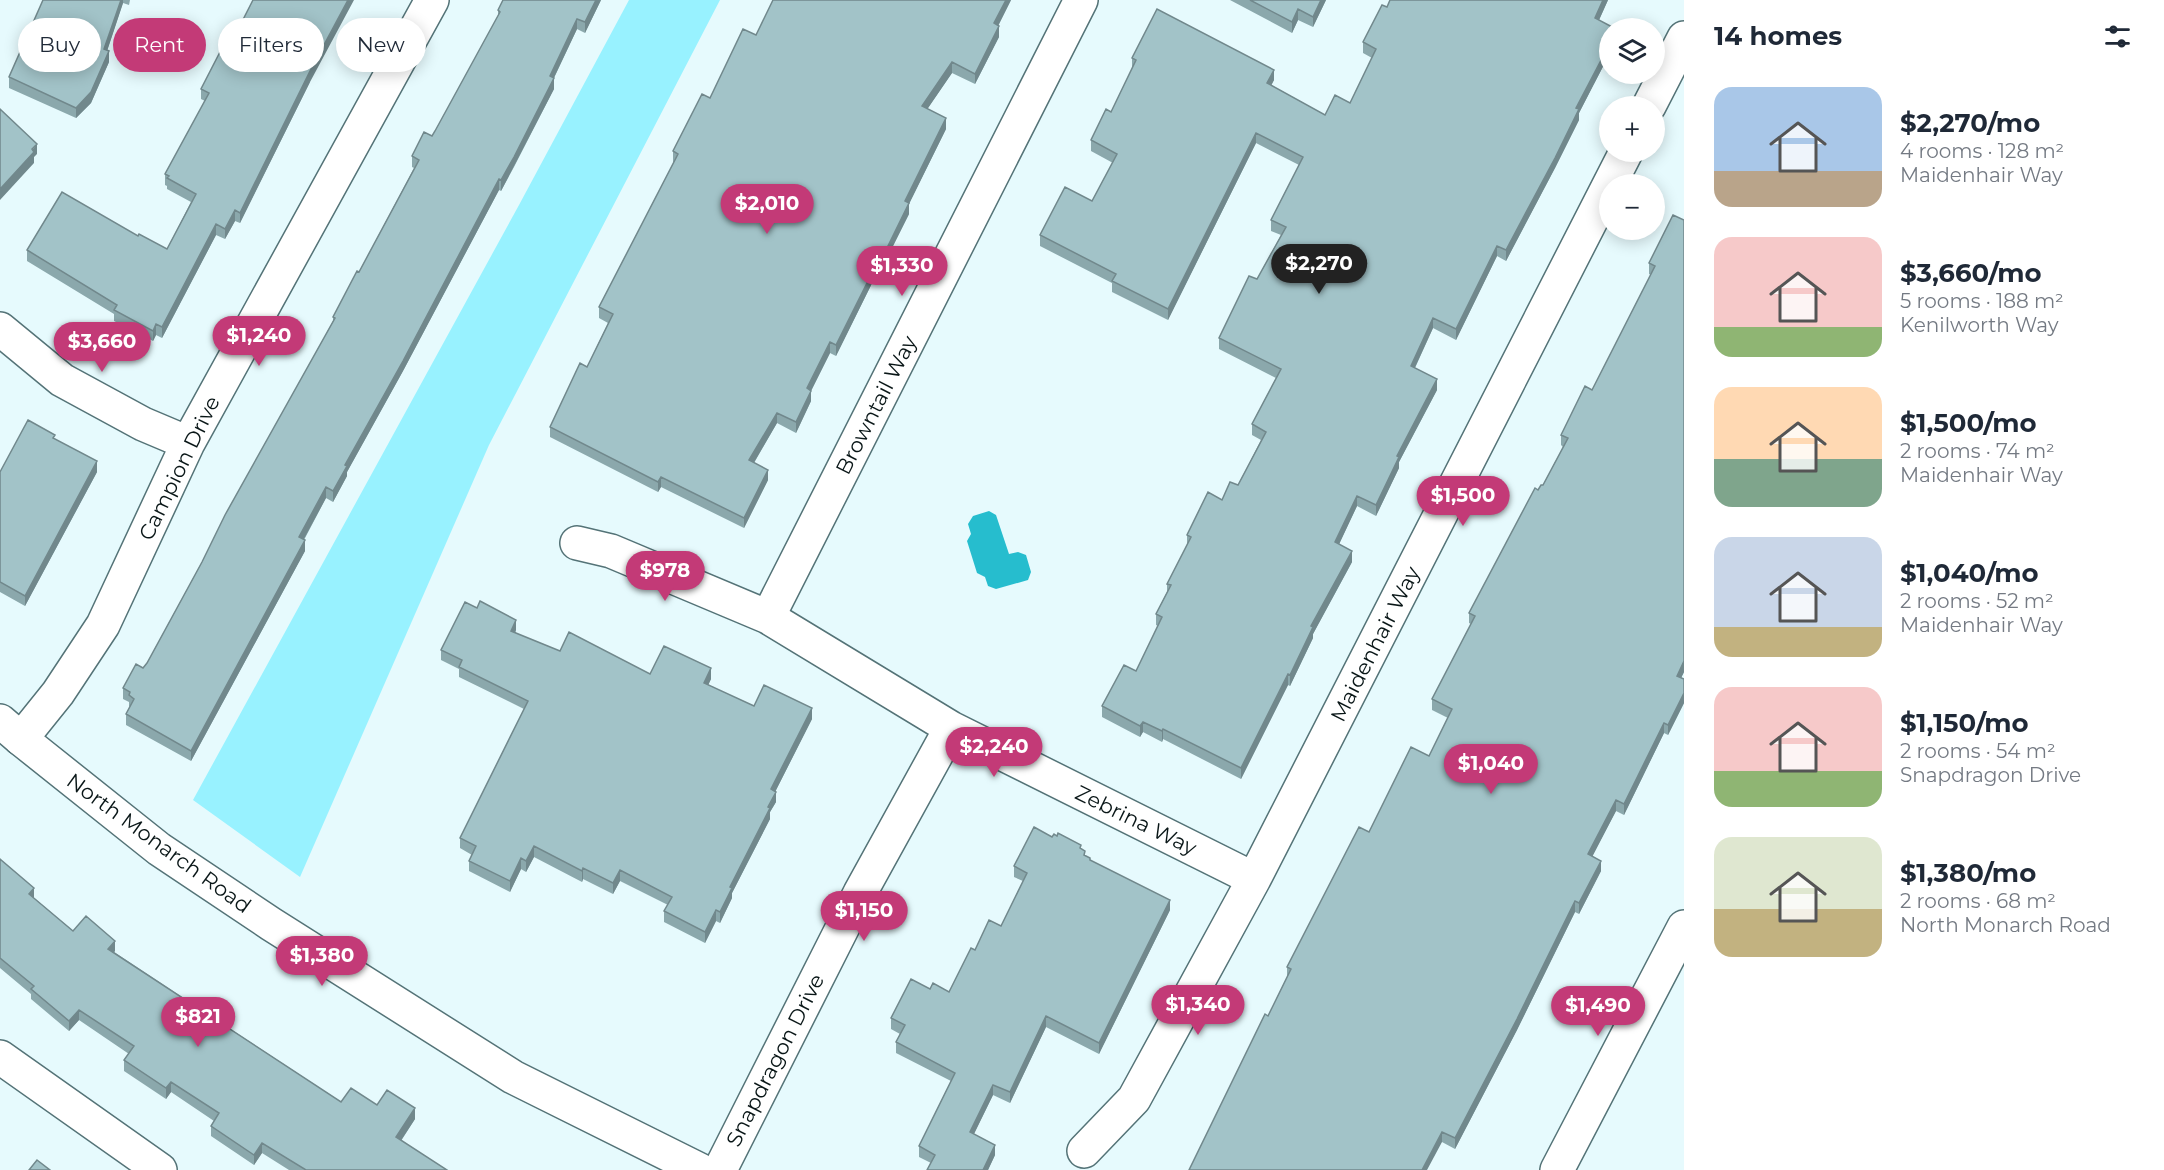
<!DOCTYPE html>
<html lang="en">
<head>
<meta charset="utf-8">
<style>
	body { margin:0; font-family:Montserrat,sans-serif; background:#f2f2f3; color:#1f2937; height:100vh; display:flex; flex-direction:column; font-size:22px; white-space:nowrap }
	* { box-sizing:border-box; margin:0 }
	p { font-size:20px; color:#747a83 }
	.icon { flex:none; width:33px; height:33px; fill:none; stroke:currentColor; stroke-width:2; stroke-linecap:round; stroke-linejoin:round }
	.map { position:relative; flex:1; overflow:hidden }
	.side { display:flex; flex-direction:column; background:#fff; width:480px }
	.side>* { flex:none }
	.banner { position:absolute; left:18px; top:18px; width:570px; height:54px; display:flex; gap:12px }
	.buttons { position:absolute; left:1599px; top:18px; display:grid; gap:12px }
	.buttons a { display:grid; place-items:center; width:66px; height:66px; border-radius:50%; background:#fff; box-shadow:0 3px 15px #0003; font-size:30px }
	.price { position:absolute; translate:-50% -51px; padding:0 14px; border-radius:21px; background:#c33a77; color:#fff; font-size:20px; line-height:39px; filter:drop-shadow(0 2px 3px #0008) }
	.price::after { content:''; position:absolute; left:50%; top:36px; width:18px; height:14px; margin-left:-9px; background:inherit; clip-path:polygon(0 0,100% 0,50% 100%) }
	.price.current { background:#222; color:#fff }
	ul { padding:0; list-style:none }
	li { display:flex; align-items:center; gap:18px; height:150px; padding:0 30px }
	li span { display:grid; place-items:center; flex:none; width:168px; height:120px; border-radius:18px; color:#555 }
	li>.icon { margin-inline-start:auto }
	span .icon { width:72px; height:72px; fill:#fffc; stroke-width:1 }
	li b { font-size:26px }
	h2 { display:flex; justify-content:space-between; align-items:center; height:72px; padding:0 30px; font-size:26px }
	.tag { padding:0 21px; border-radius:27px; background:#fff; box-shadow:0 3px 15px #0003; font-size:21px; line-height:54px }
	.tag.current { background:#c33a77; color:#fff }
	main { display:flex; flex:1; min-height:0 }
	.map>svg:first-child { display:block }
	.green { fill:#98f2ff }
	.water { fill:#26bdce }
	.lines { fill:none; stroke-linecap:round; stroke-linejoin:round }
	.minor-casing { stroke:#547377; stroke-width:36 }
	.tertiary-casing { stroke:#547377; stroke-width:36 }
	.secondary-casing { stroke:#547377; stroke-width:36 }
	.minor { stroke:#fff; stroke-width:33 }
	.tertiary { stroke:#fff; stroke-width:33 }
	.secondary { stroke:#fff; stroke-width:33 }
	.wall { fill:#8ba8ac }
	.shaded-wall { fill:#71888c }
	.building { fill:#a2c3c8; stroke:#71888c; stroke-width:1.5 }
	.labels { text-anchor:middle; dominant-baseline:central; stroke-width:4.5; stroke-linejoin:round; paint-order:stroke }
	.street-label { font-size:21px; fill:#091617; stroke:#fff }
</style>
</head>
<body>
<main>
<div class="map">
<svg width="1684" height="1170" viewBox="0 0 1684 1170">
	<rect width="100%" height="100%" fill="#e6fafd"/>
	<!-- green -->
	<path class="green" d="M 629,0 L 720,0 L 489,445 L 300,877 L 193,800 L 519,205 Z"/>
	<!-- water -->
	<path class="water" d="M 989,511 L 996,515 L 1009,554 L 1018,552 L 1026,555 L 1031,572 L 1028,580 L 996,589 L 988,586 L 985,577 L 977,573 L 967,541 L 971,534 L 968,524 L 973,516 Z"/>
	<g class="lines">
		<defs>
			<path id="minor" d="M 1649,106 L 1684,38
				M 0,329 L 62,380 L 143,424 L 188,443
				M 577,543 L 611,551 L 768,617 L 951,728 L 1254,879
				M 768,617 L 1081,0
				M 21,739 L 58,693 L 103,625 L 188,443 L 432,0
				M 0,1057 L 160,1170
				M 1084,1151 L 1134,1099 L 1254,879 L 1626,152
				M 720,1170 L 860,893 L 951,728"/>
			<path id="tertiary" d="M 0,721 L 21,739 L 159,849 L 271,924 L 513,1077 L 700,1170"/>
			<path id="secondary" d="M 1557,1170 L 1684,927"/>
		</defs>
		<!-- minor casing -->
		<use href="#minor" class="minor-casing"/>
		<!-- tertiary casing -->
		<use href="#tertiary" class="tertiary-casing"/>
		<!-- secondary casing -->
		<use href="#secondary" class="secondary-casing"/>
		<!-- minor -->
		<use href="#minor" class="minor"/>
		<!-- tertiary -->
		<use href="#tertiary" class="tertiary"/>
		<!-- secondary -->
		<use href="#secondary" class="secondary"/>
	</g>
	<!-- wall -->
	<path class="wall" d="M 43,0 L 130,0 L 129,5 L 123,3 L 107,51 L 109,62 L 91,103 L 76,118 L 9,88 L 9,77 Z
		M 601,0 L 585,33 L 577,29 L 554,78 L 554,89 L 514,167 L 501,191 L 499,190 L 403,371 L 347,472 L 347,476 L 333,502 L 326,498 L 304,540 L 305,551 L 191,761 L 126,725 L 126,714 L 130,707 L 129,706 L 129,702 L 123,699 L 123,688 L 143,668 L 147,663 L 333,321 L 333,317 L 359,272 L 414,168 L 412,167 L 412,156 L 432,136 L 435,131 L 498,17 L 498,10 Z
		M 1011,0 L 998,26 L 999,37 L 975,84 L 952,73 L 927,109 L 946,129 L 909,204 L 909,214 L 884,264 L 882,263 L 836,356 L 830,353 L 811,391 L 811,401 L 796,433 L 777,423 L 754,463 L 768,480 L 744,528 L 661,487 L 658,492 L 550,437 L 550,427 L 587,367 L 608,323 L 599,318 L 599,307 L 674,162 L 673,162 L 673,151 L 710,98 L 756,35 Z
		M 1230,0 L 1326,0 L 1313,27 L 1298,20 L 1292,33 Z
		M 1608,0 L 1599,20 L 1610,28 L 1610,53 L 1579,113 L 1579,120 L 1555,168 L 1506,261 L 1497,256 L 1456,340 L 1433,328 L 1415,368 L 1437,390 L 1399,462 L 1399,468 L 1376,516 L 1357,506 L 1339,544 L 1352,562 L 1313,634 L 1313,638 L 1290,686 L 1288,685 L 1241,779 L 1163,739 L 1162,742 L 1143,732 L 1140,737 L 1102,717 L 1102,706 L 1136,671 L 1158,626 L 1156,625 L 1156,614 L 1167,592 L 1167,584 L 1187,546 L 1187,535 L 1222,500 L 1238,485 L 1261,440 L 1252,435 L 1252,424 L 1276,378 L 1219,349 L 1219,338 L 1257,279 L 1281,235 L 1271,231 L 1271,220 L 1299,165 L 1256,143 L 1168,320 L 1112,292 L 1112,283 L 1040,246 L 1040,235 L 1092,201 L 1113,163 L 1091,151 L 1091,140 L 1111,112 L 1132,69 L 1132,58 L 1274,80 L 1271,85 L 1325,115 L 1350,103 L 1372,58 L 1363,53 L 1363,42 L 1387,7 Z
		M 226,53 L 310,82 L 240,223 L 235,221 L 225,239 L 216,235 L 162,338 L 156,335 L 153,341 L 114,321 L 114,314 L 27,261 L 27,250 L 138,236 L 167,249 L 191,202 L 167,189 L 167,186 L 165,185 L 165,174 L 205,101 L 201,99 L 201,89 Z
		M 1684,220 L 1684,672 L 1681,678 L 1684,679 L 1684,703 L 1668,735 L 1664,733 L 1624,815 L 1616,811 L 1592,856 L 1601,871 L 1579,914 L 1575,912 L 1517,1030 L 1455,1149 L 1442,1142 L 1268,1016 L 1287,977 L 1287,967 L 1369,832 L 1429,756 L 1448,718 L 1432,710 L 1432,699 L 1471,624 L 1469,623 L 1469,613 L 1538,490 L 1543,485 L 1563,447 L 1561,445 L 1561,435 L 1592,390 L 1651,275 L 1649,274 L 1649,263 Z
		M 55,439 L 97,472 L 25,606 L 0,592 L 0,472 Z
		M 516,630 L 515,633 L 560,651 L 650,674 L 711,679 L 708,685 L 754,706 L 812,719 L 775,792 L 776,802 L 770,812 L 770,819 L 732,893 L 732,898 L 720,923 L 716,921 L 705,943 L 664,922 L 664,911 L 668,905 L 620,881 L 613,894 L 583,879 L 582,882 L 534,857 L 526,872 L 521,869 L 510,892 L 469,871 L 469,861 L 472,855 L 460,848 L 460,838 L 524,709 L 459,677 L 459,669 L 441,660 L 441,650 Z
		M 1052,837 L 1081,849 L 1085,855 L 1090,860 L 1170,910 L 1099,1054 L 1046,1027 L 1010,1103 L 993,1095 L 974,1134 L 995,1155 L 988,1170 L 927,1170 L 931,1163 L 919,1157 L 919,1146 L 951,1081 L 896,1053 L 896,1042 L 900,1034 L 891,1029 L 891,1018 L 930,989 L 949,992 L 975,950 L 1001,926 L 1023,881 L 1014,877 L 1014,866 Z
		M 0,859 L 34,898 L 73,931 L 115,951 L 114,952 L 341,1102 L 377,1105 L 415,1119 L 401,1141 L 447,1170 L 289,1170 L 262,1153 L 254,1165 L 211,1136 L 211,1126 L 214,1121 L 171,1092 L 166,1099 L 124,1071 L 124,1060 L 129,1054 L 79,1020 L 69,1031 L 31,999 L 31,994 L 0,968 Z"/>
	<!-- shaded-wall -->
	<path class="shaded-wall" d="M 121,0 L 123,0 L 123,3 L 104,60 L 104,49 Z
		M 348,0 L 354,0 L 310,82 L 240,223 L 240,213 L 310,71 Z
		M 596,0 L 601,0 L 585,33 L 585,22 Z
		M 1006,0 L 1011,0 L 994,34 L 994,23 Z
		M 1321,0 L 1326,0 L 1313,27 L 1313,17 Z
		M 1603,0 L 1608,0 L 1595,29 L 1595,18 Z
		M 1298,9 L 1298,20 L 1292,33 L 1292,22 Z
		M 577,19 L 577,29 L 550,86 L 550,76 Z
		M 999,26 L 999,37 L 975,84 L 975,74 Z
		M 1610,43 L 1610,53 L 1579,113 L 1579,120 L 1555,168 L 1506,261 L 1506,250 L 1576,108 Z
		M 109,51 L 109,62 L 91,103 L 76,118 L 76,108 Z
		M 952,62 L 952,73 L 922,117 L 922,106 Z
		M 1274,70 L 1274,80 L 1267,94 L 1267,83 Z
		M 554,78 L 554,89 L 501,191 L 501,180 Z
		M 946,118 L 946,129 L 909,204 L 909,214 L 884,264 L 884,254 L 905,201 Z
		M 1256,133 L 1256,143 L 1168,320 L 1168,309 Z
		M 37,144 L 37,154 L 34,157 L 34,163 L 0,200 L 0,189 Z
		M 499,179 L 499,190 L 403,371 L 347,472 L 347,476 L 333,502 L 333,491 L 345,465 Z
		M 235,210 L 235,221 L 225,239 L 225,229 Z
		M 216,224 L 216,235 L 162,338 L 162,327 Z
		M 1497,246 L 1497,256 L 1456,340 L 1456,329 Z
		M 882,253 L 882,263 L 836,356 L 836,345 Z
		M 1433,318 L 1433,328 L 1411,376 L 1411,366 Z
		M 156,324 L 156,335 L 153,341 L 153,331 Z
		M 830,342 L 830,353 L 807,399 L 807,388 Z
		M 1437,379 L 1437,390 L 1399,462 L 1399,468 L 1376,516 L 1376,505 L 1397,456 Z
		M 811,391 L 811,401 L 796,433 L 796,422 Z
		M 777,413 L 777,423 L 749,471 L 749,460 Z
		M 97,461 L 97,472 L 25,606 L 25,596 Z
		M 768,470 L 768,480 L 744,528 L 744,518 Z
		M 661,477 L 661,487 L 658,492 L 658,482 Z
		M 326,487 L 326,498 L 299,548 L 299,537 Z
		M 1357,496 L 1357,506 L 1335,553 L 1335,542 Z
		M 305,540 L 305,551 L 191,761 L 191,751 Z
		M 1352,551 L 1352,562 L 1313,634 L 1313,638 L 1290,686 L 1290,675 L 1311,626 Z
		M 516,620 L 516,630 L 511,642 L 511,631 Z
		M 1684,661 L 1684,672 L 1677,686 L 1677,676 Z
		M 711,668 L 711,679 L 704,694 L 704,683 Z
		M 1288,674 L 1288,685 L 1241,779 L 1241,768 Z
		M 1684,693 L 1684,703 L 1668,735 L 1668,725 Z
		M 812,708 L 812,719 L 771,800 L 771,789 Z
		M 1143,722 L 1143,732 L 1140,737 L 1140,726 Z
		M 1664,723 L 1664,733 L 1624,815 L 1624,804 Z
		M 1163,729 L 1163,739 L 1162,742 L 1162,731 Z
		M 776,792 L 776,802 L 770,812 L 770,819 L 732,893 L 732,898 L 720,923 L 720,912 L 730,887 Z
		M 1616,800 L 1616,811 L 1588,865 L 1588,854 Z
		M 534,846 L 534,857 L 526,872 L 526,861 Z
		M 521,858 L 521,869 L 510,892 L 510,881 Z
		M 1601,861 L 1601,871 L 1579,914 L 1579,903 Z
		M 583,868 L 583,879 L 582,882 L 582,871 Z
		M 620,870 L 620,881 L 613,894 L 613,883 Z
		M 34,888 L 34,899 L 29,894 Z
		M 1170,900 L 1170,910 L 1099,1054 L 1099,1043 Z
		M 1575,901 L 1575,912 L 1517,1030 L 1455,1149 L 1455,1138 Z
		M 716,910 L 716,921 L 705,943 L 705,932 Z
		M 115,941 L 115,951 L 108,959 L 108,949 Z
		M 79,1010 L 79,1020 L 69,1031 L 69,1021 Z
		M 1046,1016 L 1046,1027 L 1010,1103 L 1010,1092 Z
		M 171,1082 L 171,1092 L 166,1099 L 166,1088 Z
		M 993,1085 L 993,1095 L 970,1142 L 970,1132 Z
		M 415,1108 L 415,1119 L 396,1148 L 396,1137 Z
		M 1442,1132 L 1442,1142 L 1427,1170 L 1422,1170 Z
		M 262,1143 L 262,1153 L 254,1165 L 254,1155 Z
		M 995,1145 L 995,1155 L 988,1170 L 983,1170 Z"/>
	<!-- building -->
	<path class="building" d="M 43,0 L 121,0 L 104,49 L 109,51 L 91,92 L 76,108 L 9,77 Z
		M 253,0 L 348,0 L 310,71 L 240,213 L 235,210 L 225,229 L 216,224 L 162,327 L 156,324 L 153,331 L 114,310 L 117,305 L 27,250 L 62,192 L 138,236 L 139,234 L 167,249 L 196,194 L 167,178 L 169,176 L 165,174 L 209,93 L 201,89 L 221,50 L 226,53 Z
		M 503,0 L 596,0 L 585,22 L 577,19 L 550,76 L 554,78 L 514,157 L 501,180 L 499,179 L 403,361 L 345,465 L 347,466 L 333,491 L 326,487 L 299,537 L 305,540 L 191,751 L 126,714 L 134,699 L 129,695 L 130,692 L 123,688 L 136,664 L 143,668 L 147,663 L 202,562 L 225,515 L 335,318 L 333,317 L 357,271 L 359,272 L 419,160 L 412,156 L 424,132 L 432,136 L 435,131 L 500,12 L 498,10 Z
		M 773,0 L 1006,0 L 994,23 L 999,26 L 975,74 L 952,62 L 922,106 L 946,118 L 905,201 L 909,203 L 884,254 L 882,253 L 836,345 L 830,342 L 807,388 L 811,391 L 796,422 L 777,413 L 749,460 L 768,470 L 744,518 L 661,477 L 658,482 L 550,427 L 580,363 L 587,367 L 613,314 L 599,307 L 678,154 L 673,151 L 702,94 L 710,98 L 743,29 L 756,35 Z
		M 1250,0 L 1321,0 L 1313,17 L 1298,9 L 1292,22 Z
		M 1390,0 L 1603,0 L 1595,18 L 1614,28 L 1610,28 L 1610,43 L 1576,108 L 1579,109 L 1555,158 L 1506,250 L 1497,246 L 1456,329 L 1433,318 L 1411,366 L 1437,379 L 1397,456 L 1399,457 L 1376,505 L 1357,496 L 1335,542 L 1352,551 L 1311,626 L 1313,627 L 1290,675 L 1288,674 L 1241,768 L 1163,729 L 1162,731 L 1143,722 L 1140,726 L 1102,706 L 1124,665 L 1136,671 L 1162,617 L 1156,614 L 1171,585 L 1167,584 L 1191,537 L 1187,535 L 1208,492 L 1222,500 L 1230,482 L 1238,485 L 1266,432 L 1252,424 L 1281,369 L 1219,338 L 1249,276 L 1257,279 L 1286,227 L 1271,220 L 1303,157 L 1256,133 L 1168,309 L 1112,281 L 1116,274 L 1040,235 L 1065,187 L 1092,201 L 1117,154 L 1091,140 L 1106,109 L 1111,112 L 1136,60 L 1132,58 L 1157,9 L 1274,70 L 1267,83 L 1325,115 L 1335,95 L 1350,103 L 1376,49 L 1363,42 L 1382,5 L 1387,7 Z
		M 0,109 L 37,144 L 32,149 L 34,152 L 0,189 Z
		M 1673,215 L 1684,220 L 1684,661 L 1677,676 L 1684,679 L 1684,693 L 1668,725 L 1664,723 L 1624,804 L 1616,800 L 1588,854 L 1601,861 L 1579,903 L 1575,901 L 1517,1019 L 1455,1138 L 1442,1132 L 1422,1170 L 1189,1170 L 1265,1014 L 1268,1016 L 1291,969 L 1287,967 L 1359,827 L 1369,832 L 1411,747 L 1429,756 L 1452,709 L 1432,699 L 1475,616 L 1469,613 L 1535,488 L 1538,490 L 1541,485 L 1543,485 L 1568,438 L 1561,435 L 1585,386 L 1592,390 L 1655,266 L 1649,263 Z
		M 28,420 L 55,435 L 53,438 L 97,461 L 25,596 L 0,582 L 0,472 Z
		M 480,601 L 516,620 L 511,631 L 560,651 L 569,632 L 650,674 L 664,646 L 711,668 L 704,683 L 754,706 L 764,685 L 812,708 L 771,789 L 776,792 L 768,807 L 770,808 L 730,887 L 732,888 L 720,912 L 716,910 L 705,932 L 664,911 L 672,897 L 620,870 L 613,883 L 583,868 L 582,871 L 534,846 L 526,861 L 521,858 L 510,881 L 469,861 L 476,846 L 460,838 L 528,701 L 459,667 L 462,660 L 441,650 L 465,602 L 477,608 Z
		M 1034,827 L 1052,837 L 1054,834 L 1057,836 L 1058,833 L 1081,845 L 1080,848 L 1085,851 L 1084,855 L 1090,858 L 1090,860 L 1170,900 L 1099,1043 L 1046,1016 L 1010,1092 L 993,1085 L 970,1132 L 995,1145 L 983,1170 L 927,1170 L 935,1155 L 919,1146 L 955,1073 L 896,1042 L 905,1025 L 891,1018 L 911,979 L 930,989 L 933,983 L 949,992 L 971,948 L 975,950 L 989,920 L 1001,926 L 1027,873 L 1014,866 Z
		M 0,859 L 34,888 L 29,894 L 73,931 L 86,916 L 115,941 L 108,949 L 341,1102 L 351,1088 L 377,1105 L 387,1090 L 415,1108 L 396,1137 L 447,1170 L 306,1170 L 262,1143 L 254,1155 L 211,1126 L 219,1113 L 171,1082 L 166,1088 L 124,1060 L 134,1046 L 79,1010 L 69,1021 L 31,989 L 34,986 L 0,958 Z
		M 37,1160 L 50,1170 L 29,1170 Z"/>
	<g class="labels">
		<!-- street labels -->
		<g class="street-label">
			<text transform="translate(876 405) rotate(-63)">Browntail Way</text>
			<text transform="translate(179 468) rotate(-64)">Campion Drive</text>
			<text transform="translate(1375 644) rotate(-63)">Maidenhair Way</text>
			<text transform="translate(1136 820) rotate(26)">Zebrina Way</text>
			<text transform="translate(159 843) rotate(36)">North Monarch Road</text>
			<text transform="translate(775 1060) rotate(-63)">Snapdragon Drive</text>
		</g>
	</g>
</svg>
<div class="buttons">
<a><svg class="icon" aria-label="layers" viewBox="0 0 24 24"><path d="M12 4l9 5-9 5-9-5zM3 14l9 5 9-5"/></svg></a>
<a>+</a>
<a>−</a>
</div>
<b class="price" style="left:767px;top:235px">$2,010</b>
<b class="price current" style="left:1319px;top:295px">$2,270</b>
<b class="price" style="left:902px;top:297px">$1,330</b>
<b class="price" style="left:259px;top:367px">$1,240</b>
<b class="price" style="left:102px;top:373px">$3,660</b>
<b class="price" style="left:1463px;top:527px">$1,500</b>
<b class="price" style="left:665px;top:602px">$978</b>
<b class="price" style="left:994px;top:778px">$2,240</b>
<b class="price" style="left:1491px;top:795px">$1,040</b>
<b class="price" style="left:864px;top:942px">$1,150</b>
<b class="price" style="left:322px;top:987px">$1,380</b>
<b class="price" style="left:1198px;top:1036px">$1,340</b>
<b class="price" style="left:1598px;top:1037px">$1,490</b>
<b class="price" style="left:198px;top:1048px">$821</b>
<div class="banner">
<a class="tag">Buy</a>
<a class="tag current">Rent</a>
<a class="tag">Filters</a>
<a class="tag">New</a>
</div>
</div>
<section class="side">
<h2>14 homes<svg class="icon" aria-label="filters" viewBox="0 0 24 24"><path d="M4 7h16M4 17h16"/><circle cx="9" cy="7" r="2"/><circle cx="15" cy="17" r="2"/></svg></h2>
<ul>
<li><span style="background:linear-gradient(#a9c7e8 70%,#b9a48a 0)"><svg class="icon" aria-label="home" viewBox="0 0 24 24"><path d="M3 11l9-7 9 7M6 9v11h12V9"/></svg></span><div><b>$2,270/mo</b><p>4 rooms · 128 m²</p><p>Maidenhair Way</p></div></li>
<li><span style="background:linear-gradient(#f6c9c9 75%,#8fb573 0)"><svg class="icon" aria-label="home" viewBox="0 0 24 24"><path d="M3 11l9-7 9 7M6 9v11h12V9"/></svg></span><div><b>$3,660/mo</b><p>5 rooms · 188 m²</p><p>Kenilworth Way</p></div></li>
<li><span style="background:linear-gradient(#ffd9b3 60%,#7fa58c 0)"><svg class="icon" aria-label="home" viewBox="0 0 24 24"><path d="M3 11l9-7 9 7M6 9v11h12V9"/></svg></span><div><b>$1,500/mo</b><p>2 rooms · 74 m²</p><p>Maidenhair Way</p></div></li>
<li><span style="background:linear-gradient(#c9d6e8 75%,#c2b280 0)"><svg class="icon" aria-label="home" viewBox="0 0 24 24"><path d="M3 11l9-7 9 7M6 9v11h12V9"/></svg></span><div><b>$1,040/mo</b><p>2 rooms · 52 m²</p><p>Maidenhair Way</p></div></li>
<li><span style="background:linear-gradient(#f6c9c9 70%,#8fb573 0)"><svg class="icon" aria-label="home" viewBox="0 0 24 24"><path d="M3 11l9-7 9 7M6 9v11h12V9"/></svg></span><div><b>$1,150/mo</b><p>2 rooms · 54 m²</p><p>Snapdragon Drive</p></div></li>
<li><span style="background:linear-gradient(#dfe7d0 60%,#c2b280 0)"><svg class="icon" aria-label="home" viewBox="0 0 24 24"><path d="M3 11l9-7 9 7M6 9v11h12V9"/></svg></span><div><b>$1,380/mo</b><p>2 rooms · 68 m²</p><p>North Monarch Road</p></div></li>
</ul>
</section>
</main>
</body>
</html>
